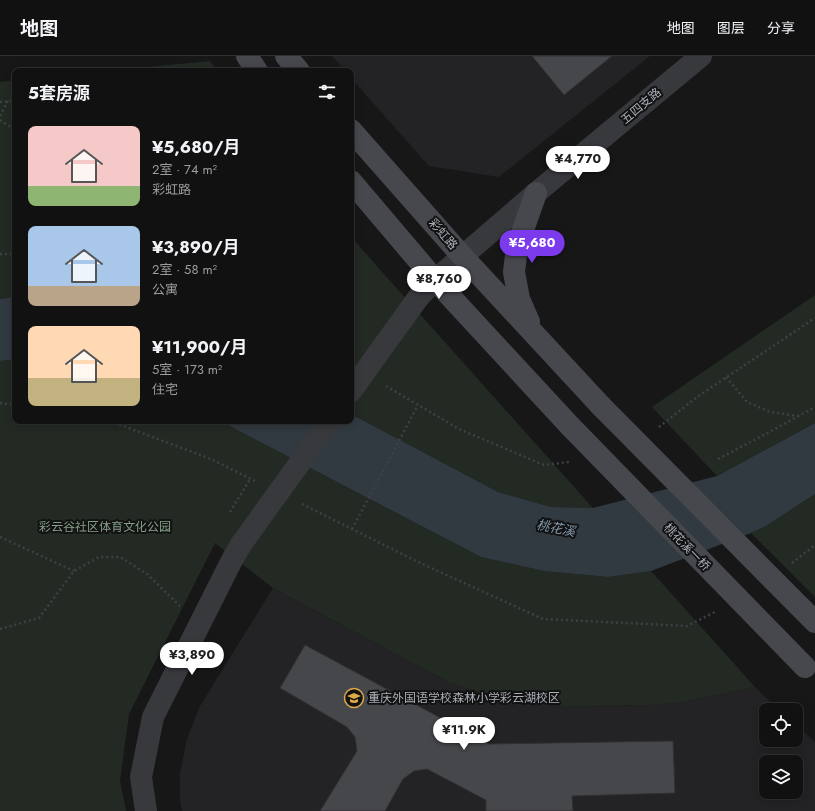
<!DOCTYPE html>
<html lang="zh">
<head>
<meta charset="utf-8">
<style>
	body { margin:0; font-family:Jost,"Noto Sans SC",sans-serif; background:#1a1a1b; color:#f1f3f6; height:100vh; display:flex; flex-direction:column; font-size:15px; white-space:nowrap }
	* { box-sizing:border-box; margin:0 }
	p { font-size:13px; color:#9c9d9f }
	.icon { flex:none; width:22px; height:22px; fill:none; stroke:currentColor; stroke-width:2; stroke-linecap:round; stroke-linejoin:round }
	.map { position:relative; flex:1; overflow:hidden }
	.details { position:absolute; left:12px; top:12px; width:342px; height:356px; display:flex; flex-direction:column; background:#111112; border-radius:8px; box-shadow:0 2px 10px #0003,0 0 0 1px #303132 }
	.details>* { flex:none }
	.buttons { position:absolute; left:759px; top:647px; display:grid; gap:8px }
	.buttons a { display:grid; place-items:center; width:44px; height:44px; border-radius:8px; background:#111112; box-shadow:0 2px 10px #0003,0 0 0 1px #303132; font-size:20px }
	.price { position:absolute; translate:-50% -34px; padding:0 9px; border-radius:14px; background:#fff; color:#222; font-size:13px; line-height:26px; filter:drop-shadow(0 1px 2px #0008) }
	.price::after { content:''; position:absolute; left:50%; top:24px; width:12px; height:9px; margin-left:-6px; background:inherit; clip-path:polygon(0 0,100% 0,50% 100%) }
	.price.selected { background:#7c3aed; color:#fff }
	ul { padding:0; list-style:none }
	li { display:flex; align-items:center; gap:12px; height:100px; padding:0 16px }
	li span { display:grid; place-items:center; flex:none; width:112px; height:80px; border-radius:8px; color:#555 }
	li>.icon { margin-inline-start:auto }
	span .icon { width:48px; height:48px; fill:#fffc; stroke-width:1 }
	li b { font-size:17px }
	h2 { display:flex; justify-content:space-between; align-items:center; height:48px; padding:0 16px; font-size:17px }
	header { display:flex; align-items:center; gap:24px; box-sizing:border-box; height:56px; padding:0 20px; background:#111112; border-bottom:1px solid #303132 }
	header strong { font-size:19px }
	nav { display:flex; gap:22px; margin-inline-start:auto; font-size:14px }
	.map>svg:first-child { display:block }
	.built { fill:#232325; fill-rule:evenodd }
	.green { fill:#232a24 }
	.water { fill:#313a40 }
	.building { fill:#46474b; stroke:#313134 }
	.lines { fill:none; stroke-linecap:round; stroke-linejoin:round }
	.path { stroke:#3e4044; stroke-width:2.5; stroke-dasharray:2 3; stroke-linecap:butt }
	.minor { stroke:#38393d; stroke-width:22 }
	.secondary { stroke:#46484d; stroke-width:22 }
	.minor-bridge { stroke:#38393d; stroke-width:22 }
	.secondary-bridge { stroke:#46484d; stroke-width:22 }
	.labels { text-anchor:middle; dominant-baseline:central; stroke-width:4; stroke-linejoin:round; paint-order:stroke }
	.street-label { font-size:12px; fill:#aaaeb7; stroke:#121213 }
	.park-label { font-size:12px; fill:#84a085; stroke:#121213 }
	.poi-label { font-size:12px; fill:#aaaeb7; stroke:#121213; text-anchor:start }
	.water-label { font-size:13px; font-style:italic; fill:#859bae; stroke:#121213 }
</style>
</head>
<body>
<header>
<strong>地图</strong>
<nav><a>地图</a><a>图层</a><a>分享</a></nav>
</header>
<div class="map">
<svg width="815" height="755" viewBox="0 0 815 755">
	<rect width="100%" height="100%" fill="#171718"/>
	<!-- built -->
	<path class="built" d="M 332,0 L 650,0 L 499,121 L 429,110 L 351,22 L 351,15 L 345,15 Z
		M 273,532 L 450,627 L 480,636 L 537,649 L 565,650 L 653,649 L 678,647 L 755,631 L 779,654 L 766,654 L 766,684 L 796,684 L 796,669 L 815,686 L 815,755 L 182,755 L 180,745 L 180,717 L 187,683 L 200,650 ZM 766,706 L 796,706 L 796,736 L 766,736 Z"/>
	<!-- green -->
	<path class="green" d="M 210,5 L 218,15 L 106,15 Z
		M 15,24 L 15,241 L 0,243 L 0,26 Z
		M 351,181 L 593,452 L 551,451 L 498,436 L 351,358 Z
		M 815,239 L 815,367 L 717,420 L 652,351 Z
		M 7,304 L 15,305 L 15,365 L 220,365 L 481,501 L 544,515 L 608,521 L 651,515 L 755,631 L 678,647 L 653,649 L 565,650 L 537,649 L 480,636 L 450,627 L 273,532 L 215,487 L 129,658 L 120,725 L 126,755 L 0,755 L 0,305 Z
		M 815,438 L 815,541 L 751,477 L 766,470 Z"/>
	<!-- water -->
	<path class="water" d="M 15,241 L 15,305 L 7,304 L 0,305 L 0,243 Z
		M 351,358 L 498,436 L 551,451 L 593,452 L 717,420 L 815,367 L 815,438 L 766,470 L 751,477 L 651,515 L 608,521 L 544,515 L 481,501 L 220,365 L 351,365 Z"/>
	<!-- building -->
	<path class="building" d="M 532,0 L 612,0 L 564,39 Z
		M 305,589 L 489,688 L 673,685 L 675,737 L 572,740 L 573,755 L 486,755 L 486,744 L 427,713 L 414,715 L 403,723 L 385,755 L 320,755 L 357,695 L 355,681 L 347,671 L 280,632 Z"/>
	<g class="lines">
		<!-- path -->
		<path class="path" d="M 0,46 L 15,45
			M 0,60 L 8,45
			M 0,64 L 15,74
			M 0,198 L 15,198
			M 726,321 L 747,346 L 770,356 L 798,360
			M 386,330 L 459,373 L 544,409 L 569,406
			M 0,347 L 15,349
			M 110,365 L 211,403 L 255,425
			M 659,371 L 697,341 L 815,262
			M 718,403 L 760,381 L 815,351
			M 302,448 L 416,505 L 543,563 L 687,570 L 715,556
			M 230,456 L 250,423
			M 352,473 L 418,349
			M 0,481 L 74,515
			M 792,507 L 815,489
			M 0,573 L 39,562 L 74,515 L 99,501 L 120,501 L 147,518 L 180,550"/>
		<!-- minor -->
		<path class="minor" d="M 418,242 L 435,224 L 536,137 L 701,0
			M 146,755 L 141,721 L 153,661 L 233,502 L 242,487"/>
		<!-- secondary -->
		<path class="secondary" d="M 247,0 L 257,15
			M 286,0 L 299,15
			M 351,74 L 463,201 L 601,350
			M 351,125 L 435,224 L 570,370
			M 529,266 L 519,243 L 514,216 L 517,191 L 536,137"/>
		<!-- minor-bridge -->
		<path class="minor-bridge" d="M 351,335 L 418,242
			M 242,487 L 330,365"/>
		<!-- secondary-bridge -->
		<path class="secondary-bridge" d="M 601,350 L 815,566
			M 570,370 L 805,611"/>
	</g>
	<!-- icons -->
	<defs>
		<symbol id="school-ring" viewBox="-11 -11 22 22"><circle r="9.5" fill="#121213" stroke="#deaa49" stroke-width="1.5"/><path d="M0-5L7-2L0 1L-7-2ZM-4 1L0 2.5L4 1V4Q0 6-4 4Z" fill="#deaa49"/></symbol>
	</defs>
	<g fill-rule="evenodd">
		<use href="#school-ring" x="343" y="631" width="22" height="22"/>
	</g>
	<g class="labels">
		<!-- street labels -->
		<g class="street-label">
			<text transform="translate(641 50) rotate(-40)">五四支路</text>
			<text transform="translate(443 178) rotate(49)">彩虹路</text>
			<text transform="translate(687 491) rotate(46)">桃花溪一桥</text>
		</g>
		<!-- park labels -->
		<g class="park-label">
			<text x="105" y="471">彩云谷社区体育文化公园</text>
		</g>
		<!-- poi labels -->
		<g class="poi-label">
			<text x="368" y="642">重庆外国语学校森林小学彩云湖校区</text>
		</g>
		<!-- water labels -->
		<g class="water-label">
			<text transform="translate(556 472) rotate(11)">桃花溪</text>
		</g>
	</g>
</svg>
<div class="buttons">
<a><svg class="icon" aria-label="locate" viewBox="0 0 24 24"><circle cx="12" cy="12" r="6"/><path d="M12 2v4M12 18v4M2 12h4M18 12h4"/></svg></a>
<a><svg class="icon" aria-label="layers" viewBox="0 0 24 24"><path d="M12 4l9 5-9 5-9-5zM3 14l9 5 9-5"/></svg></a>
</div>
<b class="price" style="left:578px;top:124px">¥4,770</b>
<b class="price selected" style="left:532px;top:208px">¥5,680</b>
<b class="price" style="left:439px;top:244px">¥8,760</b>
<b class="price" style="left:192px;top:620px">¥3,890</b>
<b class="price" style="left:464px;top:695px">¥11.9K</b>
<section class="details">
<h2>5套房源<svg class="icon" aria-label="filters" viewBox="0 0 24 24"><path d="M4 7h16M4 17h16"/><circle cx="9" cy="7" r="2"/><circle cx="15" cy="17" r="2"/></svg></h2>
<ul>
<li><span style="background:linear-gradient(#f6c9c9 75%,#8fb573 0)"><svg class="icon" aria-label="home" viewBox="0 0 24 24"><path d="M3 11l9-7 9 7M6 9v11h12V9"/></svg></span><div><b>¥5,680/月</b><p>2室 · 74 m²</p><p>彩虹路</p></div></li>
<li><span style="background:linear-gradient(#a9c7e8 75%,#b9a48a 0)"><svg class="icon" aria-label="home" viewBox="0 0 24 24"><path d="M3 11l9-7 9 7M6 9v11h12V9"/></svg></span><div><b>¥3,890/月</b><p>2室 · 58 m²</p><p>公寓</p></div></li>
<li><span style="background:linear-gradient(#ffd9b3 65%,#c2b280 0)"><svg class="icon" aria-label="home" viewBox="0 0 24 24"><path d="M3 11l9-7 9 7M6 9v11h12V9"/></svg></span><div><b>¥11,900/月</b><p>5室 · 173 m²</p><p>住宅</p></div></li>
</ul>
</section>
</div>
</body>
</html>
